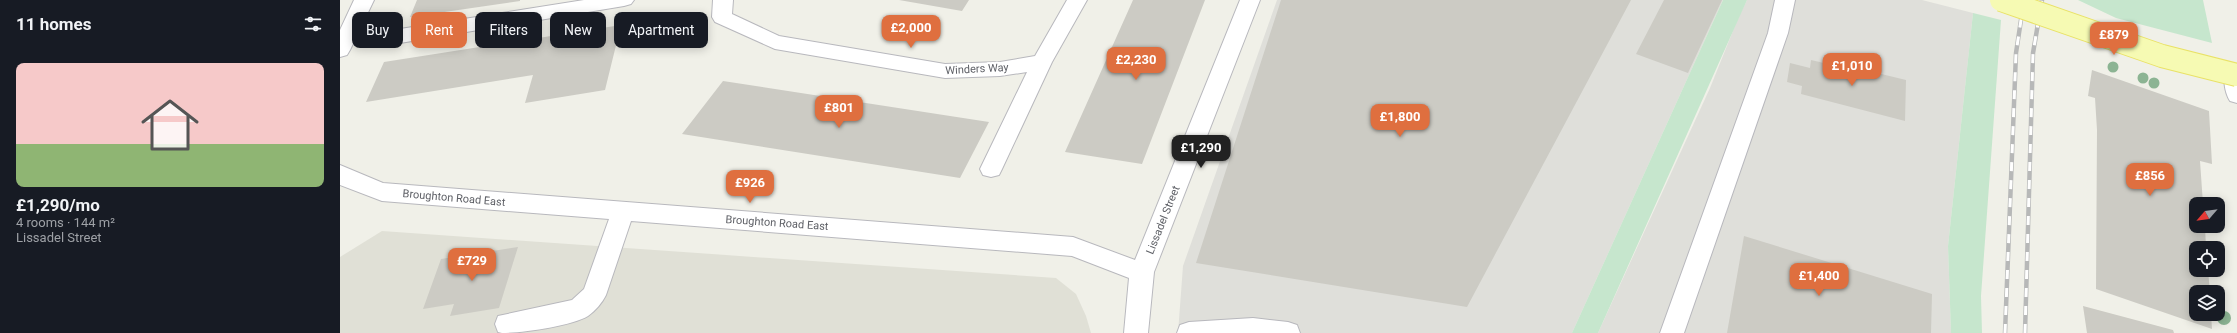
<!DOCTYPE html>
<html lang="en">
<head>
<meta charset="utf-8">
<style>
	body { margin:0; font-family:Roboto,sans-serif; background:#20242c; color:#f1f3f6; height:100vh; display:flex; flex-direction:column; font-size:15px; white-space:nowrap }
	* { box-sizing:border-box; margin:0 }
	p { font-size:13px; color:#9ea1a6 }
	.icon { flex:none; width:22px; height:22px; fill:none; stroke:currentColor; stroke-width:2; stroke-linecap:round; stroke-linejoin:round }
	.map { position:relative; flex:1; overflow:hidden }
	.side { display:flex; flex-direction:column; background:#171b24; width:340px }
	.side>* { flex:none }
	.hud { position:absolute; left:12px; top:12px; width:380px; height:36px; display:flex; gap:8px }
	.needle { width:26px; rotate:242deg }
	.controls { position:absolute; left:1849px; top:197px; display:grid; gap:8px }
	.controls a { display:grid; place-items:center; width:36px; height:36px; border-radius:8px; background:#171b24; box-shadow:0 2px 10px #0003; font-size:20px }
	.price { position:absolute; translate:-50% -34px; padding:0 9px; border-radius:8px; background:#df6f3f; color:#fff; font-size:13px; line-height:26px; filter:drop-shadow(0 1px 2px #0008) }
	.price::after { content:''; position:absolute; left:50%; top:24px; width:12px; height:9px; margin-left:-6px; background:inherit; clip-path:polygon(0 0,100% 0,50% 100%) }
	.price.current { background:#222; color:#fff }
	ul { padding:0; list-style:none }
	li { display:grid; align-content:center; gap:8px; height:212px; padding:0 16px }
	li span { display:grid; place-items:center; height:124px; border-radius:8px; color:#555 }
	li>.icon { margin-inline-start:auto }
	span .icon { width:72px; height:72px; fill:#fffc; stroke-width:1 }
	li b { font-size:17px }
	h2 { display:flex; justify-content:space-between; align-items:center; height:48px; padding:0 16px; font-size:17px }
	.pill { padding:0 14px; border-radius:8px; background:#171b24; box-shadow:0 2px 10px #0003; font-size:14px; line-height:36px }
	.pill.current { background:#df6f3f; color:#fff }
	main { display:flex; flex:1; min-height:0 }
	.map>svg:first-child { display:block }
	.industrial { fill:#dfdfda }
	.education { fill:#e0e0d6 }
	.green { fill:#c6e6cd }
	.building { fill:#cccbc4 }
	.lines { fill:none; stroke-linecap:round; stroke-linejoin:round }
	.minor-casing { stroke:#b8b8bd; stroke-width:2 }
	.minor { fill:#fff; fill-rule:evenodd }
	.rail-casing { stroke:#b7b8b8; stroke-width:4.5 }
	.rail { stroke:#fff; stroke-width:3; stroke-dasharray:9; stroke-linecap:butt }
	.major-bridge-casing { stroke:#e9e267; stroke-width:24; stroke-linecap:butt }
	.major-bridge { stroke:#f6fab3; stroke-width:22 }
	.tree { fill:#8cb493 }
	.labels { text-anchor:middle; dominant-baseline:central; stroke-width:4; stroke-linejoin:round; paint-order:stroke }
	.street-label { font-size:11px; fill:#5f6167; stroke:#fff }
</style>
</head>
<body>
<main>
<section class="side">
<h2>11 homes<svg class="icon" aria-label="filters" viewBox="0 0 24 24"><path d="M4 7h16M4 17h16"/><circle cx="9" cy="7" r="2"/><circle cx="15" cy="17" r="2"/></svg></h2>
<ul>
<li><span style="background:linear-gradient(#f6c9c9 65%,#8fb573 0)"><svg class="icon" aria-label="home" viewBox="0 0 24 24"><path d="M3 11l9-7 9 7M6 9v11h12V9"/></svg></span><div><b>£1,290/mo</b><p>4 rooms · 144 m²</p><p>Lissadel Street</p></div></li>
</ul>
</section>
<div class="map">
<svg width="1897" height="333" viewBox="0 0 1897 333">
	<rect width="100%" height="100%" fill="#f0f0e8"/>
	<!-- industrial -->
	<path class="industrial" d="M 937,0 L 1383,0 L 1232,333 L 838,333 L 843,266 Z
		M 1407,0 L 1582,0 L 1633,13 L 1608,246 L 1611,333 L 1258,333 L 1370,88 L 1399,16 Z"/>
	<!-- education -->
	<path class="education" d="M 42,231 L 716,278 L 736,294 L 746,316 L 751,333 L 0,333 L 0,257 Z"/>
	<!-- green -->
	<path class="green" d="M 1383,0 L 1407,0 L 1258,333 L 1232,333 Z
		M 1738,0 L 1863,0 L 1872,43 L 1776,18 Z
		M 1633,13 L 1661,20 L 1641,296 L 1642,333 L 1611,333 L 1608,246 Z"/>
	<!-- building -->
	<path class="building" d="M 77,0 L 180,0 L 180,1 L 70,17 Z
		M 559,0 L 629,0 L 622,11 Z
		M 793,0 L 865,0 L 802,164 L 725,152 Z
		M 941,0 L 1291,0 L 1127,307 L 856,263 Z
		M 1324,0 L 1382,0 L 1348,73 L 1296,54 Z
		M 281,25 L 265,90 L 185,103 L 193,75 L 26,102 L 44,62 Z
		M 1506,58 L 1530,64 L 1529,71 L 1566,80 L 1565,121 L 1461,94 L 1462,86 L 1447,82 L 1450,63 L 1470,68 L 1471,60 L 1505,68 Z
		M 1752,70 L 1869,111 L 1872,164 L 1860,161 L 1863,204 L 1856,204 L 1856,226 L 1865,226 L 1866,248 L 1856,248 L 1856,270 L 1868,270 L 1870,292 L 1856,292 L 1856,314 L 1871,314 L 1872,329 L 1756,289 L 1757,130 L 1755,98 L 1748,96 Z
		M 383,81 L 649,122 L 620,178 L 342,134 Z
		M 1404,236 L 1592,294 L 1591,333 L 1387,333 Z
		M 178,247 L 159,308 L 110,316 L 114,304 L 83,309 L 101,259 Z
		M 1743,306 L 1833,330 L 1834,333 L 1747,333 Z"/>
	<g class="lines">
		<defs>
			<path id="minor" d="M 14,0 L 34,0 L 10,50 L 7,55 L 0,57 L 0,30 Z
				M 244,0 L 294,0 L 291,4 L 284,6 L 60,43 L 53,41 L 50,36 L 53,31 L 60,29 Z
				M 373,0 L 393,0 L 392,14 L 439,36 L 605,64 L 660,62 L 695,56 L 727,0 L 747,0 L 712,62 L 662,169 L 659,175 L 651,177 L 643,175 L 640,169 L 687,72 L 660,76 L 605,78 L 435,49 L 375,22 L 372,17 Z
				M 900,0 L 920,0 L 814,272 L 808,333 L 784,333 L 789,278 L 732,256 L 291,221 L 266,295 C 262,303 255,311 248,316 C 232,326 181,333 162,333 L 158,332 L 155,324 L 158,316 L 232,300 L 244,289 L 269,219 L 42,201 L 0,185 L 0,165 L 43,183 L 733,237 L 795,260 Z
				M 1435,0 L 1455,0 L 1448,33 L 1344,333 L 1320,333 L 1428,33 Z
				M 1894,68 L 1897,69 L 1897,103 L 1890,101 C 1885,93 1882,78 1887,70 Z
				M 913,318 L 948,322 L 957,325 L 960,333 L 837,333 L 840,325 L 849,322 Z"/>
		</defs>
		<!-- minor casing -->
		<use href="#minor" class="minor-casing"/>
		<!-- minor -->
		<use href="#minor" class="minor"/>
		<defs>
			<path id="rail" d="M 1665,333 L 1676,53 L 1684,0
				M 1685,333 L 1693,53 L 1702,0"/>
		</defs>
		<!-- rail casing -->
		<use href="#rail" class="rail-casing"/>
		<!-- rail -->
		<use href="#rail" class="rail"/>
		<defs>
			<path id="major-bridge" d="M 1661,0 L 1822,56 L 1897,75"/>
		</defs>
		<!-- major-bridge casing -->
		<use href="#major-bridge" class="major-bridge-casing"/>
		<!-- major-bridge -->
		<use href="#major-bridge" class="major-bridge"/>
	</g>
	<!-- trees -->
	<g class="tree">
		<circle cx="1773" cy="67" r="5.5"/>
		<circle cx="1803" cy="78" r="5.5"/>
		<circle cx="1814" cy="83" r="5.5"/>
		<circle cx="1884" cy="318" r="7"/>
	</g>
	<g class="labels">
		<!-- street labels -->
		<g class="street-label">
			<text transform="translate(637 69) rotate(-3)">Winders Way</text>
			<text transform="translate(114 198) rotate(5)">Broughton Road East</text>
			<text transform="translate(823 220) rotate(-68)">Lissadel Street</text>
			<text transform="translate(437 223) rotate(4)">Broughton Road East</text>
		</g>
	</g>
</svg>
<div class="controls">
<a><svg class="needle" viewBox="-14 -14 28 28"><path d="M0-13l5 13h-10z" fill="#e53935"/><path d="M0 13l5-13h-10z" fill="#9ea1a6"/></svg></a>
<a><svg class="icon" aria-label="locate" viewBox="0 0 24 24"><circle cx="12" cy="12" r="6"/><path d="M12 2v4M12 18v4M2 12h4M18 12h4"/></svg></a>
<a><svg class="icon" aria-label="layers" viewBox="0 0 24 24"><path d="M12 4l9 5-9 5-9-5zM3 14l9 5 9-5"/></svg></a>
</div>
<b class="price" style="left:571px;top:49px">£2,000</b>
<b class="price" style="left:1774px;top:56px">£879</b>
<b class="price" style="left:796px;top:81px">£2,230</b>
<b class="price" style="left:1512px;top:87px">£1,010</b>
<b class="price" style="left:499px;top:129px">£801</b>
<b class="price" style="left:1060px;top:138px">£1,800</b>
<b class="price current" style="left:861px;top:169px">£1,290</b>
<b class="price" style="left:1810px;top:197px">£856</b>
<b class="price" style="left:410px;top:204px">£926</b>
<b class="price" style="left:132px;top:282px">£729</b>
<b class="price" style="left:1479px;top:297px">£1,400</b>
<div class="hud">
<a class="pill">Buy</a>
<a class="pill current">Rent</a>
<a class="pill">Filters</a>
<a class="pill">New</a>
<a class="pill">Apartment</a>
</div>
</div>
</main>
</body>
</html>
